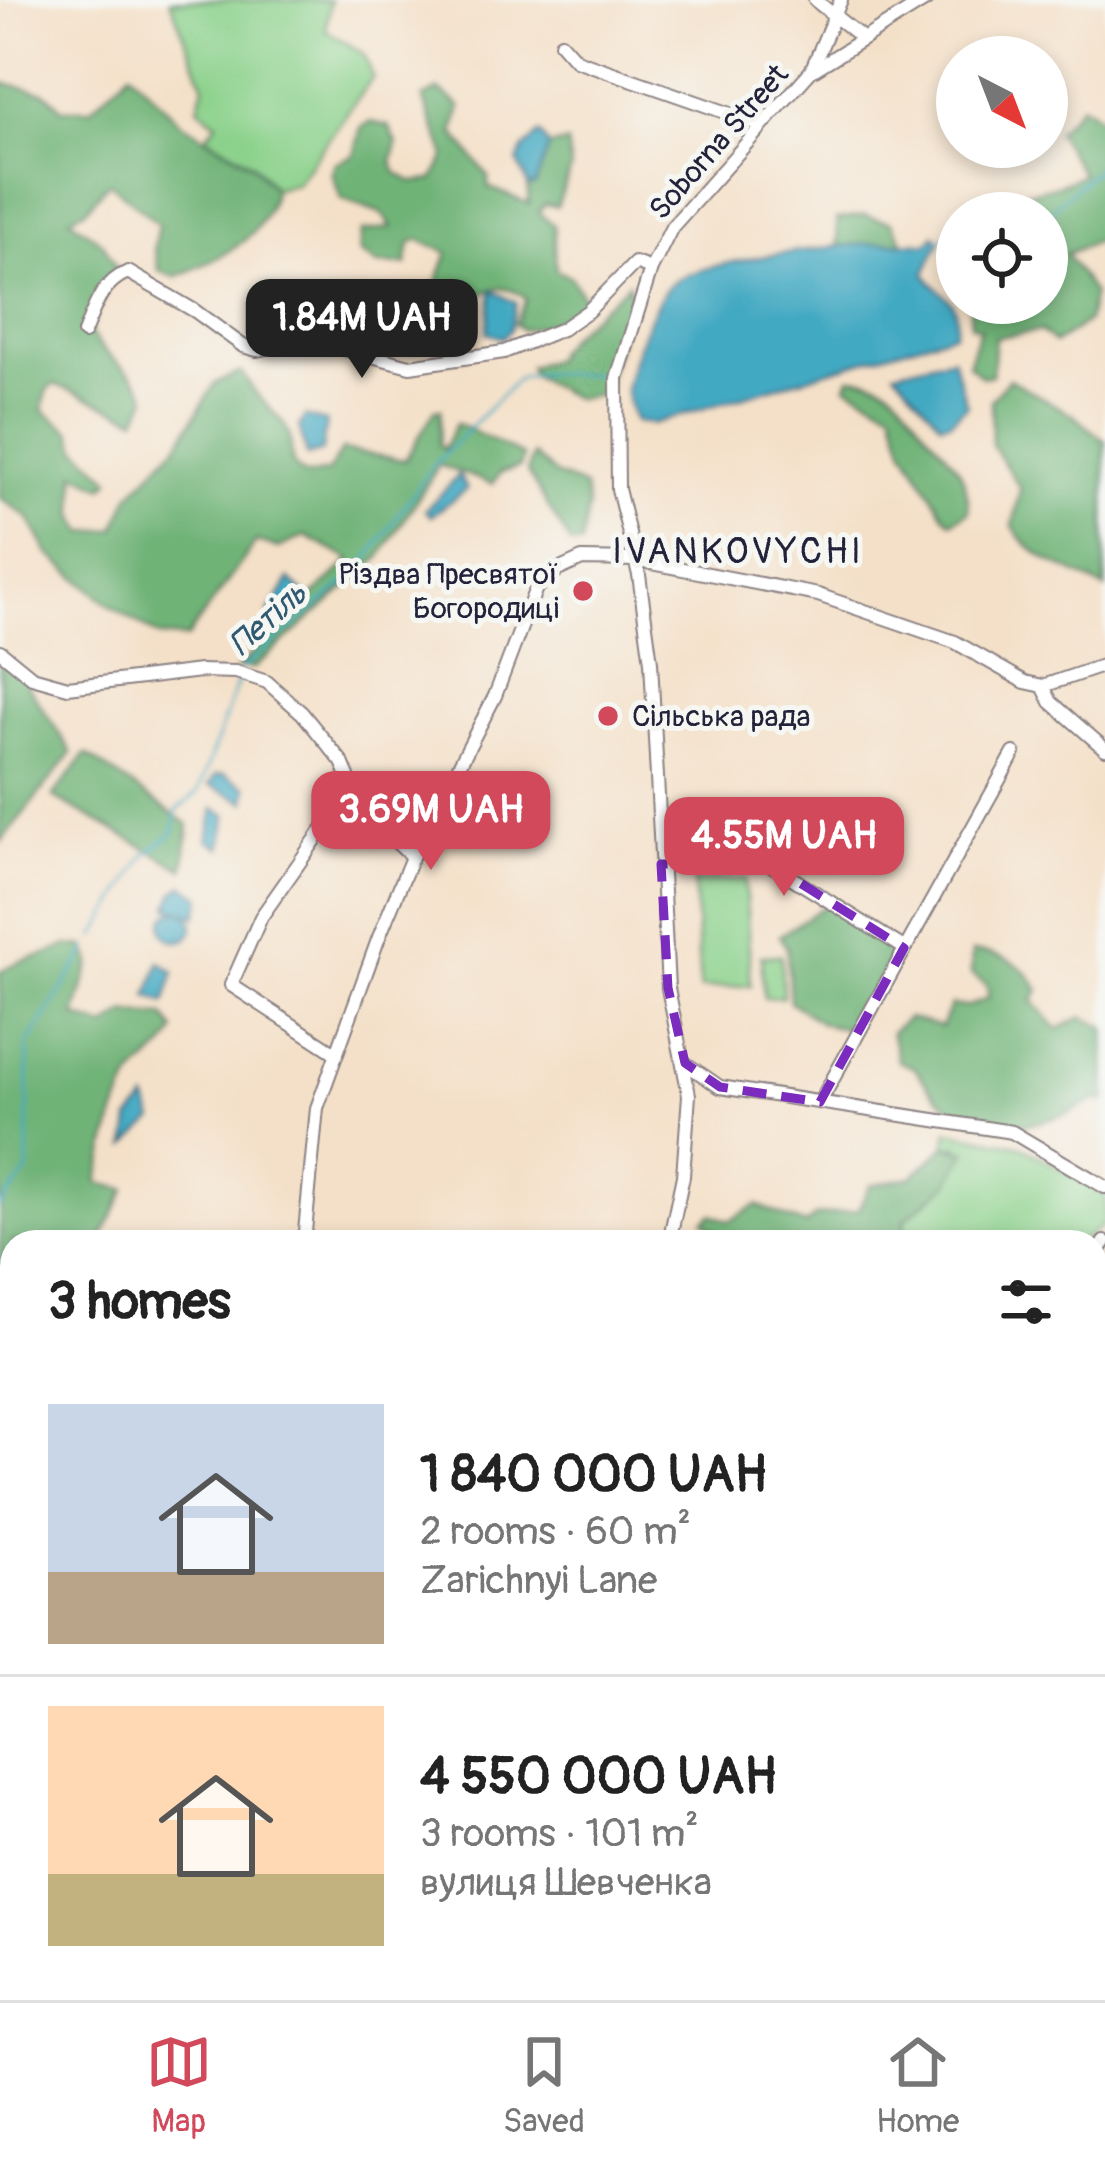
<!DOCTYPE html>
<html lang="en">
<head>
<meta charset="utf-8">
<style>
	body { margin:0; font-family:Pangolin,sans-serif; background:#f6f6f6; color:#222; height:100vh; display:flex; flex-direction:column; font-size:45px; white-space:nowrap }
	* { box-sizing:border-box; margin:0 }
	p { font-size:39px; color:#767676 }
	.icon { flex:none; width:66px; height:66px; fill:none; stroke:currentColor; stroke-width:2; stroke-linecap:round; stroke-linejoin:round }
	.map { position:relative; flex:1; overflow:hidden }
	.drawer { position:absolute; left:0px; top:1230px; width:1107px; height:771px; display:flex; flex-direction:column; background:#fff; border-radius:36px 36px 0 0; box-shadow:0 6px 18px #0003 }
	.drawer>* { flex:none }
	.needle { width:78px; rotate:138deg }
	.controls { position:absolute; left:936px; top:36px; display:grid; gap:24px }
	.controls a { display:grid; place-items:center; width:132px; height:132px; border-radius:50%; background:#fff; box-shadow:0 6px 18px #0003; font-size:60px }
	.price { position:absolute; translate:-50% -102px; padding:0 27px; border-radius:24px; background:#d1495b; color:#fff; font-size:39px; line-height:78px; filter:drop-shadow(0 3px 6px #0008) }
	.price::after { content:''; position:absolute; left:50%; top:72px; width:36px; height:27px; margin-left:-18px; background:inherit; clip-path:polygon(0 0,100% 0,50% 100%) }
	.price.on { background:#222; color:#fff }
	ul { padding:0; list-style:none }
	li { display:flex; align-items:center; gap:36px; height:300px; padding:0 48px }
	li+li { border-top:3px solid #e0e0e0 }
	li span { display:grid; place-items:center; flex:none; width:336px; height:240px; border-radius:0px; color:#555 }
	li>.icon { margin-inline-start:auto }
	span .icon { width:144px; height:144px; fill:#fffc; stroke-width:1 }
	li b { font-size:51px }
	h2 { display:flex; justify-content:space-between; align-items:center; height:144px; padding:0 48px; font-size:51px }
	.tab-bar { display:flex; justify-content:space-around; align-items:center; height:168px; border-top:3px solid #e0e0e0; background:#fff; font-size:33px; color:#767676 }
	.tab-bar a { display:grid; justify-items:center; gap:6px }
	.tab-bar .on { color:#d1495b }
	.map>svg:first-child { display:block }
	.green { fill:#8bd18b; stroke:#567a63; stroke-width:3 }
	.forest { fill:#70b377; stroke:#496a59; stroke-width:3 }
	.water { fill:#42a9c2; stroke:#32667e; stroke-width:3 }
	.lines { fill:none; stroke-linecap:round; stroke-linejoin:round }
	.stream { stroke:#42a9c2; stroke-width:3 }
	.minor-casing { stroke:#8b8182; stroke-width:16 }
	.minor { stroke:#fff; stroke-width:12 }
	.marked { fill:none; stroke:#7b2cbf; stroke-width:9; stroke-dasharray:24 15; stroke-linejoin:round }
	.poi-dot { fill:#d1495b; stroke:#f6f6f2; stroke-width:4.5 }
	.labels { text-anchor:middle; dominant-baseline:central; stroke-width:10; stroke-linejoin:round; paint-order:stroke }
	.street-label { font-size:30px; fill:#22223b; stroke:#f6f6f2 }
	.poi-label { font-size:30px; fill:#22223b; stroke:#f6f6f2; text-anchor:end }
	.water-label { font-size:33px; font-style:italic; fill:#2f5871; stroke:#f6f6f2 }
	.quarter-label { font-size:36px; letter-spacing:3px; fill:#22223b; stroke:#f6f6f2 }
</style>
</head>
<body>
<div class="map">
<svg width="1105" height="2000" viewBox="0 0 1105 2000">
	<rect width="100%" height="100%" fill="#f6f6f2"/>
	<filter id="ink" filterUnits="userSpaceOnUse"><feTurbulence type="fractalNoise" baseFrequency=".00833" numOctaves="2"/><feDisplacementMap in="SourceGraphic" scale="24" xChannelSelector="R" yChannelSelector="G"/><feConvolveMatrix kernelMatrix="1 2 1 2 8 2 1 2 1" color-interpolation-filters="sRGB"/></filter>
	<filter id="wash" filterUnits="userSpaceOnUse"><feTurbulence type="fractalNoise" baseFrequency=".004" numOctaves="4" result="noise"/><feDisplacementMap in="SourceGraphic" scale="48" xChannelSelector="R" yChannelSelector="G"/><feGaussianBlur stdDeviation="2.7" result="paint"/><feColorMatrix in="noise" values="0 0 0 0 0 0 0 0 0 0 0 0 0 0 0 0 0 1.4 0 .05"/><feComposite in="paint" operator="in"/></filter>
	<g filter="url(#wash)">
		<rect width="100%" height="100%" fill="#f4e0c8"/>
		<!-- green -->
		<path class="green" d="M 170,0 L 330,0 L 326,30 L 364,54 L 373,77 L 296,184 L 274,189 L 253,164 L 206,136 L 217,123 L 198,107 L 204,86 Z
			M 745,879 L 751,985 L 700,989 L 694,882 Z
			M 781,955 L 783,997 L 764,998 L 761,956 Z
			M 948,1131 L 1022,1146 L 1105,1194 L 1105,1224 L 1081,1242 L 903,1242 L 905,1219 L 948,1184 L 959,1146 L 946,1146 Z
			M 1099,1430 L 1105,1440 L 1105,1542 L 1095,1530 Z"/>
		<!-- forest -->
		<path class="forest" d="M 130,71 L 180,122 L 252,164 L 274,189 C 266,240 218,259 175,277 L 159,271 L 154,247 L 158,224 L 109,182 L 86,209 L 69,218 L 103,243 L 116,266 L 90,330 C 102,361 136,367 147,397 L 137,418 L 54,384 L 47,390 L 43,410 L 72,432 L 78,448 L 111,479 L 104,487 L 76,474 L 75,516 L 84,532 L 115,529 L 130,495 L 179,443 L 215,383 L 242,372 C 253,395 271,407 285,426 C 298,445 281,464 307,476 L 328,472 L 342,450 L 405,460 L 435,410 L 441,409 L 439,445 L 444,449 L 456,423 L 523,456 L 520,467 L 500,473 L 493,484 L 439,465 L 379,559 L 254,668 L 237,668 L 351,560 L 305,536 L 279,548 L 256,542 L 187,638 L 160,637 L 108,604 L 49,554 L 28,517 L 0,498 L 0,82 L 45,92 L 63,109 L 91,109 Z
			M 439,90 L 461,107 L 454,133 L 488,176 L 488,187 L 529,204 L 528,186 L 535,185 L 549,146 L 567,143 L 571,168 L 557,206 L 544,204 L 539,213 L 554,225 L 556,270 L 571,277 L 587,303 L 545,325 L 522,330 L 515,324 L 526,299 C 491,271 469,304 450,333 L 441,329 C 428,300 437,282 448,253 L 418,239 L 410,244 L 406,265 L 376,264 L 359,252 L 361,232 L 392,227 L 381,213 L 341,199 L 332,173 L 335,163 L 354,155 L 361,127 L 371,122 L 389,126 L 397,144 L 392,163 L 397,173 L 413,182 L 433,180 L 446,156 L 423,98 Z
			M 1081,104 L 1105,121 L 1105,238 L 1066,254 L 1093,294 L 1087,322 L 1055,343 L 1041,331 L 995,337 L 992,375 L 982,377 L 968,364 L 980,328 L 971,325 L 970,303 L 1047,303 L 1047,213 L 970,213 C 1004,190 1047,195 1082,174 L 1056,132 Z
			M 865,215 L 892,222 L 904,243 L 838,250 L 837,219 Z
			M 628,283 L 630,296 L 604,394 L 575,399 L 532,376 L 529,367 L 553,359 C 559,338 611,302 628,283 Z
			M 850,377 C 898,380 899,397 925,429 C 951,460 967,467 969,511 L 952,522 L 945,516 L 904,448 L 893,410 L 847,386 Z
			M 1009,379 L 1075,416 L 1105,441 L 1105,589 C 1072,567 1034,564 1013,526 L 1020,488 L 992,445 L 991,399 Z
			M 533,455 L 556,475 L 584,487 L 588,507 L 581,545 L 571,544 L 527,472 Z
			M 0,659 L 16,668 L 72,753 L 0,843 Z
			M 86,754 L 189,825 L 184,869 L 53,797 Z
			M 827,904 L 896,949 L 851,1030 L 821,1023 L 790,1002 L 787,948 L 779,936 Z
			M 67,945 L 85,947 L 91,962 L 75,1016 L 105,1027 L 126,1013 L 164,1016 L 175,1030 C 165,1056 144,1060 131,1080 C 113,1108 107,1150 98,1183 L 126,1189 L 100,1242 L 12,1242 L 12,1274 L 6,1280 L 12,1327 L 0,1340 L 0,972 C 19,957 44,959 67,945 Z
			M 972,952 C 999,952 1027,964 1039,990 L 1033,1001 L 1058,1029 L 1083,1017 L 1105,1027 L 1105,1102 L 1097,1099 C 1029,1137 958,1139 915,1068 L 898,1061 L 891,1032 L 908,1018 L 941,1027 L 951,1005 L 967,1007 L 989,997 L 986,984 L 971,974 Z
			M 946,1146 L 966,1151 L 948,1184 L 905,1219 L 903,1242 L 728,1242 L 704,1221 L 712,1214 L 729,1221 L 757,1205 L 805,1225 L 816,1216 L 858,1210 L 870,1185 L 912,1177 Z"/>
		<!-- water -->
		<path class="water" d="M 540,134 L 549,146 L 535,185 L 528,186 L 518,162 L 524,148 Z
			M 935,235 L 940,242 L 925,273 C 939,297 964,297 954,333 L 652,424 L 635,422 C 631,413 625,395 626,386 C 628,368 656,293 674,281 C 708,258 886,237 927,244 Z
			M 492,290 L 516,303 L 510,330 L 502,338 L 487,333 Z
			M 952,357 L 967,405 L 951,421 L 941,423 L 895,371 Z
			M 305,416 L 326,422 L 322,451 L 307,456 L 299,427 Z
			M 459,475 L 467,489 L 431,516 L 425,510 Z
			M 290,579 L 304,593 L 280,621 L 269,613 Z
			M 224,774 L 247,787 L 246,802 L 209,785 L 216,775 Z
			M 214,808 L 227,815 L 222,848 L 208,840 Z
			M 184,885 L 202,897 L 197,916 L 169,907 L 175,891 Z
			M163 926a15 15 0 1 1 30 0a15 15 0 1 1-30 0Z
			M 160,962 L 175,972 L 165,1003 L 148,996 Z
			M 147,1100 L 154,1120 L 127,1146 L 130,1120 Z"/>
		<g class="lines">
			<!-- stream -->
			<path class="stream" d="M 1047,214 L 1105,161
				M 938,240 L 957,231
				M 242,669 L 360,570 L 432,467 L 518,378 L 545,373 L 604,375
				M 95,937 L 145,855 L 173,833 L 177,810 L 198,793 L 239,678
				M 0,1206 L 28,1172 L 28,1044 L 88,948"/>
		</g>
	</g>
	<g filter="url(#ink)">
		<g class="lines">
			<defs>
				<path id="minor" d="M 815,0 L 861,37
					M 561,43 L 576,60 L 762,125
					M 815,69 L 926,0
					M 84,333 C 94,308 101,283 128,272 L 195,311 L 243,346 L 257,350 L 310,340 L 410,366 L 504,352 L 562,329 L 588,311 L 635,263 L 651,269
					M 0,651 L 32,677 L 68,687 L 200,671 L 236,672 L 267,682 L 302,713 L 342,762 L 362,810 L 412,857
					M 1043,686 L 1105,665
					M 661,864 L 768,863 L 904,948
					M 337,1054 L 231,985 L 261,917 L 325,826 L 362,810
					M 685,1063 L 720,1087 L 1012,1132 L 1105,1187
					M 820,1102 L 1014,753
					M 304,1242 L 317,1108 L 379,937 L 412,857 L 495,696 L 536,588 L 558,570 L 582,559 L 636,560 L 818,595 L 955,642 L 1025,682 L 1043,686 L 1051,702 L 1105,749
					M 669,1242 L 683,1176 L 689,1095 L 668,988 L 651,662 L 639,575 L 618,489 L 617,378 L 651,269 L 672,227 L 811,71 L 841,0
					M 1095,1256 L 1105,1242
					M 0,1649 L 12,1647
					M 0,1718 L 12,1747
					M 0,1925 L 12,1926
					M 1095,1981 L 1105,1973
					M 153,1989 L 164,2000
					M 672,1989 L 685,2000
					M 875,1989 L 886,2000
					M 356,2000 L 359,1989
					M 550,2000 L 551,1989
					M 1070,2000 L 1084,1989"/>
			</defs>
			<!-- minor casing -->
			<use href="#minor" class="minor-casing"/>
			<!-- minor -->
			<use href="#minor" class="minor"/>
		</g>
	</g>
	<!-- marked area -->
	<path class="marked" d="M 768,863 L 904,948 L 820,1102 L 720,1087 L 685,1063 L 668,988 L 661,864 Z"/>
	<!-- markers -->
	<g class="poi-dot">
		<circle cx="583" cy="591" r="12"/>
		<circle cx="608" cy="716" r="12"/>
	</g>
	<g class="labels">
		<!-- street labels -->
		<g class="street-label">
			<text transform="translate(719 142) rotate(-49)">Soborna Street</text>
		</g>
		<!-- poi labels -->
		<g class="poi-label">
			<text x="559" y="574">Різдва Пресвятої<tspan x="559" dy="34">Богородиці</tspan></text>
			<text x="632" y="716" text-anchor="start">Cільська рада</text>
		</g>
		<!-- water labels -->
		<g class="water-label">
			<text transform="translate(268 619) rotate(-42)">Петіль</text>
		</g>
		<!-- quarter labels -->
		<g class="quarter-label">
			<text x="738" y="551">IVANKOVYCHI</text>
		</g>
	</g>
</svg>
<div class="controls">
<a><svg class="needle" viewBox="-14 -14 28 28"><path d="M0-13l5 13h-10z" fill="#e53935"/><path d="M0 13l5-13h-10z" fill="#767676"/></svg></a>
<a><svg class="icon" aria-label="locate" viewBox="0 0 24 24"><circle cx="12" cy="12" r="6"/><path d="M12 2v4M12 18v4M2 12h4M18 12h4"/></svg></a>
</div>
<b class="price on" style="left:362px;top:381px">1.84M UAH</b>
<b class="price" style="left:431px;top:873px">3.69M UAH</b>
<b class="price" style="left:784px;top:899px">4.55M UAH</b>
<section class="drawer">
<h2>3 homes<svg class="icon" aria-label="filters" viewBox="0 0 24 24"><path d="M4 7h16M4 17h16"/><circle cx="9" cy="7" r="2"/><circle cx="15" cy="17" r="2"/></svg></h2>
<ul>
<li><span style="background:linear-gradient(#c9d6e8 70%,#b9a48a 0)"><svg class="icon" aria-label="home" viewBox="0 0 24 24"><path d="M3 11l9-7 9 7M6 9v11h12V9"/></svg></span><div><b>1 840 000 UAH</b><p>2 rooms · 60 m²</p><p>Zarichnyi Lane</p></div></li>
<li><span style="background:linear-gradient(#ffd9b3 70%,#c2b280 0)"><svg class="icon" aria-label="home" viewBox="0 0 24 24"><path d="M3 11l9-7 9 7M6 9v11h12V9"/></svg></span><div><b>4 550 000 UAH</b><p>3 rooms · 101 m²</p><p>вулиця Шевченка</p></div></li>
</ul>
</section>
</div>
<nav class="tab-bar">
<a class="on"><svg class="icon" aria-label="map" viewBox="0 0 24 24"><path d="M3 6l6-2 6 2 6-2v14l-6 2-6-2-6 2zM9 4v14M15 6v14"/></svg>Map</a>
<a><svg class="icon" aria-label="saved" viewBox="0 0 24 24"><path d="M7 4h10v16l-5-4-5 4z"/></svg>Saved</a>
<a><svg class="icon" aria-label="home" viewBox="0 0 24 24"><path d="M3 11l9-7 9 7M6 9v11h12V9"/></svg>Home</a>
</nav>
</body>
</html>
